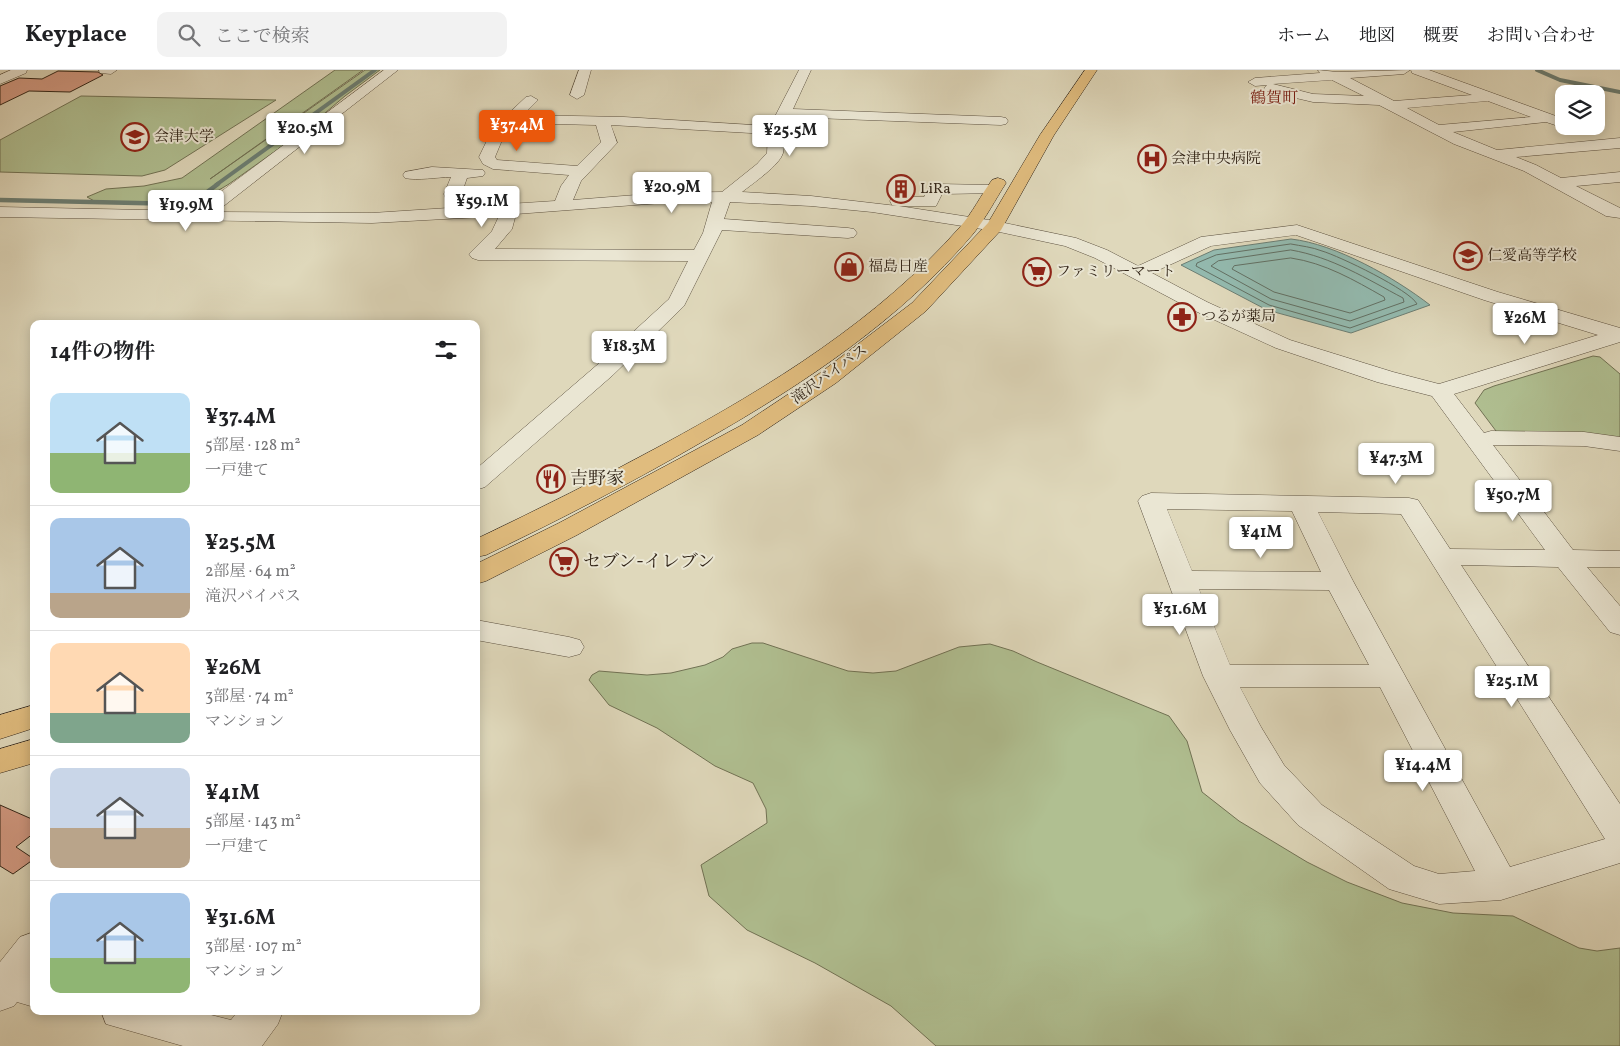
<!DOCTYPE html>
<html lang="ja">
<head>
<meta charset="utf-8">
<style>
	body { margin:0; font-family:Vollkorn,"Noto Serif JP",serif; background:#f2f2f2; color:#202124; height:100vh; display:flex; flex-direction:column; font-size:19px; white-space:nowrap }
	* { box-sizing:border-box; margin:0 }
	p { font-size:16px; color:#757577 }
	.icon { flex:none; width:28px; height:28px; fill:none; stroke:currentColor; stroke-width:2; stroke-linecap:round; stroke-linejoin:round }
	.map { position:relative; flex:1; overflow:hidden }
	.side { position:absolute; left:30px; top:250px; width:450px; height:695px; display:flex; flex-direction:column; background:#fff; border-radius:10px; box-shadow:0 2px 12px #0003 }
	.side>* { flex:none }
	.fabs { position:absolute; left:1555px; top:15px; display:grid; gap:10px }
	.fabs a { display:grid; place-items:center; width:50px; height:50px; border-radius:10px; background:#fff; box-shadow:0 2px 12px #0003; font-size:25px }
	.price { position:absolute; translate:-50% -42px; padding:0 11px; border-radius:5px; background:#fff; color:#222; font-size:16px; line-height:32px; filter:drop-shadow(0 1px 2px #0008) }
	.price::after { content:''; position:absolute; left:50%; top:30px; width:15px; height:11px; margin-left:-8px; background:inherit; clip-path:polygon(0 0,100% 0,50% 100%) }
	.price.current { background:#ea580c; color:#fff }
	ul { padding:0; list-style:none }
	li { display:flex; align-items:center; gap:15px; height:125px; padding:0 20px }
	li+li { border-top:1px solid #e0e0e0 }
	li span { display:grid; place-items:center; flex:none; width:140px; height:100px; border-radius:10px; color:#555 }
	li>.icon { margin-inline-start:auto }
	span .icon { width:60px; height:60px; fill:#fffc; stroke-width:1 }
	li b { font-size:21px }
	h2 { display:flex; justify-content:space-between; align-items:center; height:60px; padding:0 20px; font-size:21px }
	header { display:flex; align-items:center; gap:30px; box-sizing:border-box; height:70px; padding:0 25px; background:#fff; border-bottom:1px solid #e0e0e0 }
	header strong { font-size:24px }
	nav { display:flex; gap:28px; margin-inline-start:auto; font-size:18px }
	.search { width:350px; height:45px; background:#f2f2f2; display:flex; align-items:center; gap:12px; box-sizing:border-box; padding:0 18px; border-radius:10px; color:#757577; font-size:19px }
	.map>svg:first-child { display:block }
	.green { fill:#b0bf91; stroke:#717254 }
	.water { fill:#93baaf; stroke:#6c7e73 }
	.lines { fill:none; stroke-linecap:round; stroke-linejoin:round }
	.shore { stroke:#627064; stroke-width:1 }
	.stream-far1 { stroke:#6c7e73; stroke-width:4 }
	.stream { stroke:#6c7e73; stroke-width:4.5 }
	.building { fill:#d59c85; stroke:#322518 }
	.minor-casing { stroke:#5d5241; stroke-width:1 }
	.highway-casing { stroke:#322518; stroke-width:1 }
	.minor { fill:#eae6d3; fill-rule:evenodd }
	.highway { fill:#e0bc7e; fill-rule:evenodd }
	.labels { text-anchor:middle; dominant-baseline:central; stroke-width:4; stroke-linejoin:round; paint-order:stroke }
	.far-poi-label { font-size:15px; fill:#322518; stroke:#eae6d3; text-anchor:start }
	.far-street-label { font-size:15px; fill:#322518; stroke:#eae6d3 }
	.far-quarter-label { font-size:16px; fill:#7a1f14; stroke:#eae6d3 }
	.poi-label { font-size:18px; fill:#322518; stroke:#eae6d3; text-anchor:start }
</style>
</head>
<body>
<header>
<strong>Keyplace</strong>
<div class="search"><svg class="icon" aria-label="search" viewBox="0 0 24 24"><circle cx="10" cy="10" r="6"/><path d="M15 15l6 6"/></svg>ここで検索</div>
<nav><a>ホーム</a><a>地図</a><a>概要</a><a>お問い合わせ</a></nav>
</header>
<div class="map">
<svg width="1620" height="976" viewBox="0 0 1620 976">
	<rect width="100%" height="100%" fill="#dfd8bb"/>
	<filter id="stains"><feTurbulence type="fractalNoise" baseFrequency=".004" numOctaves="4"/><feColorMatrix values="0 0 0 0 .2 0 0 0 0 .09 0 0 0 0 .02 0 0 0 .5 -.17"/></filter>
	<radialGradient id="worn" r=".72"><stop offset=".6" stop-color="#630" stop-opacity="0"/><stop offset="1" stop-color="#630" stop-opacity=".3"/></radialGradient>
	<!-- green -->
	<path class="green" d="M 335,0 L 363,0 L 210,109 L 365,0 L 380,0 L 345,26 L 305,60 L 229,114 L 204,129 L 171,136 L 177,131 L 150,134 L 98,133 L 87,127 L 106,119 L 144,116 L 182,108 Z
		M 81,26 L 276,30 L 165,100 L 142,106 L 0,102 L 0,70 Z
		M 1593,286 L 1600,287 L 1620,304 L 1620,373 L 1499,365 L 1475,333 L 1484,320 L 1494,316 Z
		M 752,573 L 763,573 L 848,601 L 873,603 L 896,601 L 959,577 L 990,574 L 1013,581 L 1037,592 L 1169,646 L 1187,671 L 1202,722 L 1239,751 L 1307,792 L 1347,812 L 1402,833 L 1453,843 L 1513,846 L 1579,878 L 1597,881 L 1620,878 L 1620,976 L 936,976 L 891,936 L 815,893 L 747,860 L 709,826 L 701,795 L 767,753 L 766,739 L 753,713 L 715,696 L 657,658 L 609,635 L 589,610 L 592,605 L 599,601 L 647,605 L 671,603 L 705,595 L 723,587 L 732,579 Z"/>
	<!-- water -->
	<path class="water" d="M 1291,169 C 1336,174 1395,208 1430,235 L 1351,263 L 1267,240 L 1181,195 L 1214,180 Z"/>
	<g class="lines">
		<!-- shore -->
		<path class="shore" d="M 1291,174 C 1301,176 1312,177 1322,181 C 1339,186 1410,220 1417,234 L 1350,258 L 1269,235 L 1196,196 L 1197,193 L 1216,185 Z
			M 1291,180 C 1332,187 1367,209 1403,228 L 1404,232 L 1350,251 L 1271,229 L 1211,196 L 1218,191 Z
			M 1291,188 C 1325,193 1354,210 1384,227 L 1385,230 L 1350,243 L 1274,222 L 1232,199 L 1234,196 Z"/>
		<!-- stream-far1 -->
		<path class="stream-far1" d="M 1537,0 L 1560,10 L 1620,22
			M 216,115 L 375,0"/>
		<!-- stream -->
		<path class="stream" d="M 0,130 L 182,134 L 192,133 L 218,114"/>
	</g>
	<!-- building -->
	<path class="building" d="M 58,1 L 98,2 L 103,5 L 70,22 L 29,21 L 0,35 L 0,16 L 19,8 L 42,9 Z
		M 0,735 L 34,750 L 34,763 L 16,777 L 34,789 L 13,804 L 0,796 Z"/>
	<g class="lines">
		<defs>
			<path id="minor" d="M 11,0 L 27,0 L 26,3 L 0,14 L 0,5 Z
				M 99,0 L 117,0 L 111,4 L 100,3 Z
				M 384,0 L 398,0 L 216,142 L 372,143 L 555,131 L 561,116 L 569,105 L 493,99 L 483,94 L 479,87 L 493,58 L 526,27 L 531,26 L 538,30 L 523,45 L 624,47 L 770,56 L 799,0 L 811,0 L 793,39 L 1001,47 L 1006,48 L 1008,51 L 1006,54 L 1001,55 L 788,47 C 781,61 786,69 783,83 C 780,95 752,114 742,122 L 811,126 L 897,136 L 892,135 L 890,131 L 892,127 L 924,127 L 930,116 L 936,114 L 993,115 L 999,117 L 1001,120 L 999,123 L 942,124 L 936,136 L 899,136 L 995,151 L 1076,168 L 1107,180 L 1138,196 L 1201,167 L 1297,155 L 1498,222 L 1620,258 L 1620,272 L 1454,324 L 1484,363 L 1491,361 L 1584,362 L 1620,367 L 1620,381 L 1584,376 L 1493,375 L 1573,480 L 1620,481 L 1620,497 L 1587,497 L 1620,536 L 1620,565 L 1610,562 L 1558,497 L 1461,495 L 1620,734 L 1620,793 L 1501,830 L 1439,834 L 1389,819 L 1298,755 L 1260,713 L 1230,660 L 1203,606 L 1138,431 L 1142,426 L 1151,423 L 1409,428 L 1418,430 L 1450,479 L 1545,480 L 1432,326 L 1377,312 L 1276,278 L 1193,240 L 1095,188 L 1065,176 L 995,161 L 872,142 L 811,136 L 730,132 L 724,149 L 848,158 L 854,159 L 857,163 L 854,167 L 848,168 L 722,160 L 684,236 L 613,305 L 485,417 L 476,420 L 476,399 L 597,295 L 669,229 L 688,191 L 478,190 L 472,188 L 469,184 L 492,161 L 499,146 L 372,153 L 0,147 L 0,137 L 195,141 ZM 514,53 L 596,55 L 601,72 L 577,96 L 497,90 L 495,87 L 505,63 ZM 611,55 L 768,64 L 767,83 L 757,94 L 722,122 L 661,123 L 573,130 L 581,111 L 617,73 ZM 712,132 L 703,163 L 694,180 L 495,179 L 512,159 L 516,144 L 661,133 ZM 1296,165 L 1484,230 L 1598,265 L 1439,314 L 1393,302 L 1290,270 L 1207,232 L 1152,203 L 1211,176 ZM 1167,439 L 1292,441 L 1321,502 L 1192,501 ZM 1318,442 L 1401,444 L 1605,769 L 1510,797 L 1353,511 ZM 1199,519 L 1329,520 L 1369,595 L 1230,595 ZM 1240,617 L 1380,617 L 1475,801 L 1439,804 L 1414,796 L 1322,735 L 1284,695 L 1261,657 Z
				M 579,0 L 591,0 L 584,25 L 577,29 L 570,25 Z
				M 1318,0 L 1337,2 L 1410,0 L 1404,4 L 1350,8 L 1394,31 L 1472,25 L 1412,3 L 1411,0 L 1429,0 L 1564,49 L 1564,56 L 1570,56 L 1564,58 L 1546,52 L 1453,62 L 1497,80 L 1620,68 L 1620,78 L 1516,87 L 1536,95 L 1561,108 L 1620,102 L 1620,112 L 1576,116 L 1620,138 L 1620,148 L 1606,146 L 1524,101 L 1454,74 L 1379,35 L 1313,32 L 1266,21 L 1264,18 L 1267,15 L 1255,16 L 1248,12 L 1255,8 L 1320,3 ZM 1332,10 L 1364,26 L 1313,24 L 1273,14 ZM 1488,31 L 1531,47 L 1439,55 L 1407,38 Z
				M 432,97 L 483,100 L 485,103 L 483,106 L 467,108 L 461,125 L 493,127 L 495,131 L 493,135 L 487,136 L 448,134 L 444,124 L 451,107 C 438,107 417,111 405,108 L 403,105 L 405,102 Z
				M 476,550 L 569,567 L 580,570 L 584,577 L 580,584 L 569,587 L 476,570 Z
				M 34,862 L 34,937 L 17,932 L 14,936 L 0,941 L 0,892 L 20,867 Z
				M 101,941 L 195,941 L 231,950 L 238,941 L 283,941 L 278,954 L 262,976 L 183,976 L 106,954 Z"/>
			<path id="highway" d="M 1085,0 L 1097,0 L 1054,65 L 1001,160 L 926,241 L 836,313 L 758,365 L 577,465 L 486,511 L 476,514 L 476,494 L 559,453 L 742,355 L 820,303 L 912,233 L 988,153 L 1040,65 Z
				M 998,108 L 1004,110 L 1006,113 C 995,130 986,148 973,164 C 900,250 805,313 707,369 C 635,411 561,449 486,485 L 476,487 L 476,469 C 539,439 601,408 662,375 C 771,316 878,250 960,157 C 973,142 981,125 992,110 Z
				M 34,635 L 34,658 L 0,669 L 0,645 Z
				M 34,669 L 34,693 L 0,703 L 0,679 Z"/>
		</defs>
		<!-- minor casing -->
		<use href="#minor" class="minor-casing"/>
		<!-- highway casing -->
		<use href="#highway" class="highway-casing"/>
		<!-- minor -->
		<use href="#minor" class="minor"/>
		<!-- highway -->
		<use href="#highway" class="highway"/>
	</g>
	<!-- icons -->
	<defs>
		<symbol id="university-ring" viewBox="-11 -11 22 22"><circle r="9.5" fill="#eae6d3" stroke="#8f2418" stroke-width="1.5"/><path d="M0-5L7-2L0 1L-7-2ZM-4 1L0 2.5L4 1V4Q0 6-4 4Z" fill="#8f2418"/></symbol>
		<symbol id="hospital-ring" viewBox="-11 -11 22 22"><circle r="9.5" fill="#eae6d3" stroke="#8f2418" stroke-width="1.5"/><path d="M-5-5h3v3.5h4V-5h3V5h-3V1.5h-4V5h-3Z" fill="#8f2418"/></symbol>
		<symbol id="building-ring" viewBox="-11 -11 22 22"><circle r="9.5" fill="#eae6d3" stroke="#8f2418" stroke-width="1.5"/><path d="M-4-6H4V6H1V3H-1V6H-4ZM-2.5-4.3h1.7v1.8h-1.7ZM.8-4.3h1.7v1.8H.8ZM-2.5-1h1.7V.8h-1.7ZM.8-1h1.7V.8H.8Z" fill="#8f2418"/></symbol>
		<symbol id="school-ring" viewBox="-11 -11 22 22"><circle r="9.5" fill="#eae6d3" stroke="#8f2418" stroke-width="1.5"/><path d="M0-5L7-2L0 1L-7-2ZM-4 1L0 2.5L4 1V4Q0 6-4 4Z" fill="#8f2418"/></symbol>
		<symbol id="shop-ring" viewBox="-11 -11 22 22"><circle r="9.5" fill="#eae6d3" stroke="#8f2418" stroke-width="1.5"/><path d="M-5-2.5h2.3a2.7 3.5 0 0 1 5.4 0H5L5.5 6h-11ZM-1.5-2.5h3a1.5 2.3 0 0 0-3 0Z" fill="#8f2418"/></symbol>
		<symbol id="supermarket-ring" viewBox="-11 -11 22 22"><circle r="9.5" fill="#eae6d3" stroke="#8f2418" stroke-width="1.5"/><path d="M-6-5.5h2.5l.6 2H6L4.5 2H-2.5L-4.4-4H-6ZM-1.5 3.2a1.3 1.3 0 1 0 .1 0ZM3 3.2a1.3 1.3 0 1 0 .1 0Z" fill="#8f2418"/></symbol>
		<symbol id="pharmacy-ring" viewBox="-11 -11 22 22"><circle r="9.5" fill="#eae6d3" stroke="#8f2418" stroke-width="1.5"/><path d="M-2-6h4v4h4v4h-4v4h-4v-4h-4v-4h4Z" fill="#8f2418"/></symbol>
		<symbol id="restaurant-ring" viewBox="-11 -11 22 22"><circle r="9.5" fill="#eae6d3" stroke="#8f2418" stroke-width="1.5"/><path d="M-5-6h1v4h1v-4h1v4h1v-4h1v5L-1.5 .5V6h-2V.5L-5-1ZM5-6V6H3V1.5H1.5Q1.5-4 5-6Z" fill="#8f2418"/></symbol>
	</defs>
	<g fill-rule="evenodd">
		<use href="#university-ring" x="119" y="51" width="32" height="32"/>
		<use href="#hospital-ring" x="1136" y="73" width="32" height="32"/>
		<use href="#building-ring" x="885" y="103" width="32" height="32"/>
		<use href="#school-ring" x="1452" y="170" width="32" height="32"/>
		<use href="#shop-ring" x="833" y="181" width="32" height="32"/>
		<use href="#supermarket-ring" x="1021" y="186" width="32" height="32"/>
		<use href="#pharmacy-ring" x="1166" y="231" width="32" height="32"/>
		<use href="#restaurant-ring" x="535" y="393" width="32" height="32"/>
		<use href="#supermarket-ring" x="548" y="476" width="32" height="32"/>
	</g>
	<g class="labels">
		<!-- far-poi labels -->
		<g class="far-poi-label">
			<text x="154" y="67">会津大学</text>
			<text x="1171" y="89">会津中央病院</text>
			<text x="920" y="119">LiRa</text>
			<text x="1487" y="186">仁愛高等学校</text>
			<text x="868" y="197">福島日産</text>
			<text x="1056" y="202">ファミリーマート</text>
			<text x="1201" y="247">つるが薬局</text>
		</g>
		<!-- far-street labels -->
		<g class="far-street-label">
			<text transform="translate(830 305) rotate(-36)">滝沢バイパス</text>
		</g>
		<!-- far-quarter labels -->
		<g class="far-quarter-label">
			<text x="1274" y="29">鶴賀町</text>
		</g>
		<!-- poi labels -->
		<g class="poi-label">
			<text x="570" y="409">吉野家</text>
			<text x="583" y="492">セブン-イレブン</text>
		</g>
	</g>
	<rect width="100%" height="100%" filter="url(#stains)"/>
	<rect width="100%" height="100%" fill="url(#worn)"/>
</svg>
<div class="fabs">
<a><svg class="icon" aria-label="layers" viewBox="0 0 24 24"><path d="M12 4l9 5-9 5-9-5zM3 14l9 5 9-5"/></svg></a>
</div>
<b class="price current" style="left:517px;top:82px">¥37.4M</b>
<b class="price" style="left:305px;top:85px">¥20.5M</b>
<b class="price" style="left:790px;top:87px">¥25.5M</b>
<b class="price" style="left:672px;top:144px">¥20.9M</b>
<b class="price" style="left:482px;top:158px">¥59.1M</b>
<b class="price" style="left:186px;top:162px">¥19.9M</b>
<b class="price" style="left:1525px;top:275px">¥26M</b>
<b class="price" style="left:629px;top:303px">¥18.3M</b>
<b class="price" style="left:1396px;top:415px">¥47.3M</b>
<b class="price" style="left:1513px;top:452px">¥50.7M</b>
<b class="price" style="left:1261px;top:489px">¥41M</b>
<b class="price" style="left:1180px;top:566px">¥31.6M</b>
<b class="price" style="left:1512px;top:638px">¥25.1M</b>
<b class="price" style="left:1423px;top:722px">¥14.4M</b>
<section class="side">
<h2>14件の物件<svg class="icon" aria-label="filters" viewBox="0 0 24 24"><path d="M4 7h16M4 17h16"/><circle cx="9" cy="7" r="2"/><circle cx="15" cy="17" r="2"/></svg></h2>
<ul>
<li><span style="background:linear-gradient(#bfe0f5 60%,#8fb573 0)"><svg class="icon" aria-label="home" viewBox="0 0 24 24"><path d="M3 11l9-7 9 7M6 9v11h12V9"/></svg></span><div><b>¥37.4M</b><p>5部屋 · 128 m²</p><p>一戸建て</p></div></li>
<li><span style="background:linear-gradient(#a9c7e8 75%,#b9a48a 0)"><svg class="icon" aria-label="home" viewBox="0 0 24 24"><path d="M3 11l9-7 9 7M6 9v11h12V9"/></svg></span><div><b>¥25.5M</b><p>2部屋 · 64 m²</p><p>滝沢バイパス</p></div></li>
<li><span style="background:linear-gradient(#ffd9b3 70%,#7fa58c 0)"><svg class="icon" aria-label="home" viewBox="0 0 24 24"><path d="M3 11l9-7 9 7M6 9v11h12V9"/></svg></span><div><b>¥26M</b><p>3部屋 · 74 m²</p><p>マンション</p></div></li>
<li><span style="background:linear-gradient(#c9d6e8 60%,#b9a48a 0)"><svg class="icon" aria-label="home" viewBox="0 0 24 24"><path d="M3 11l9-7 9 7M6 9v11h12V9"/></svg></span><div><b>¥41M</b><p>5部屋 · 143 m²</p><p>一戸建て</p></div></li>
<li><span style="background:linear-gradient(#a9c7e8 65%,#8fb573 0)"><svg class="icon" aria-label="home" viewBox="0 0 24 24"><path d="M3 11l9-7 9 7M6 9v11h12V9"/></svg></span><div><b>¥31.6M</b><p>3部屋 · 107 m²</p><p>マンション</p></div></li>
</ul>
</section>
</div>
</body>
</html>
